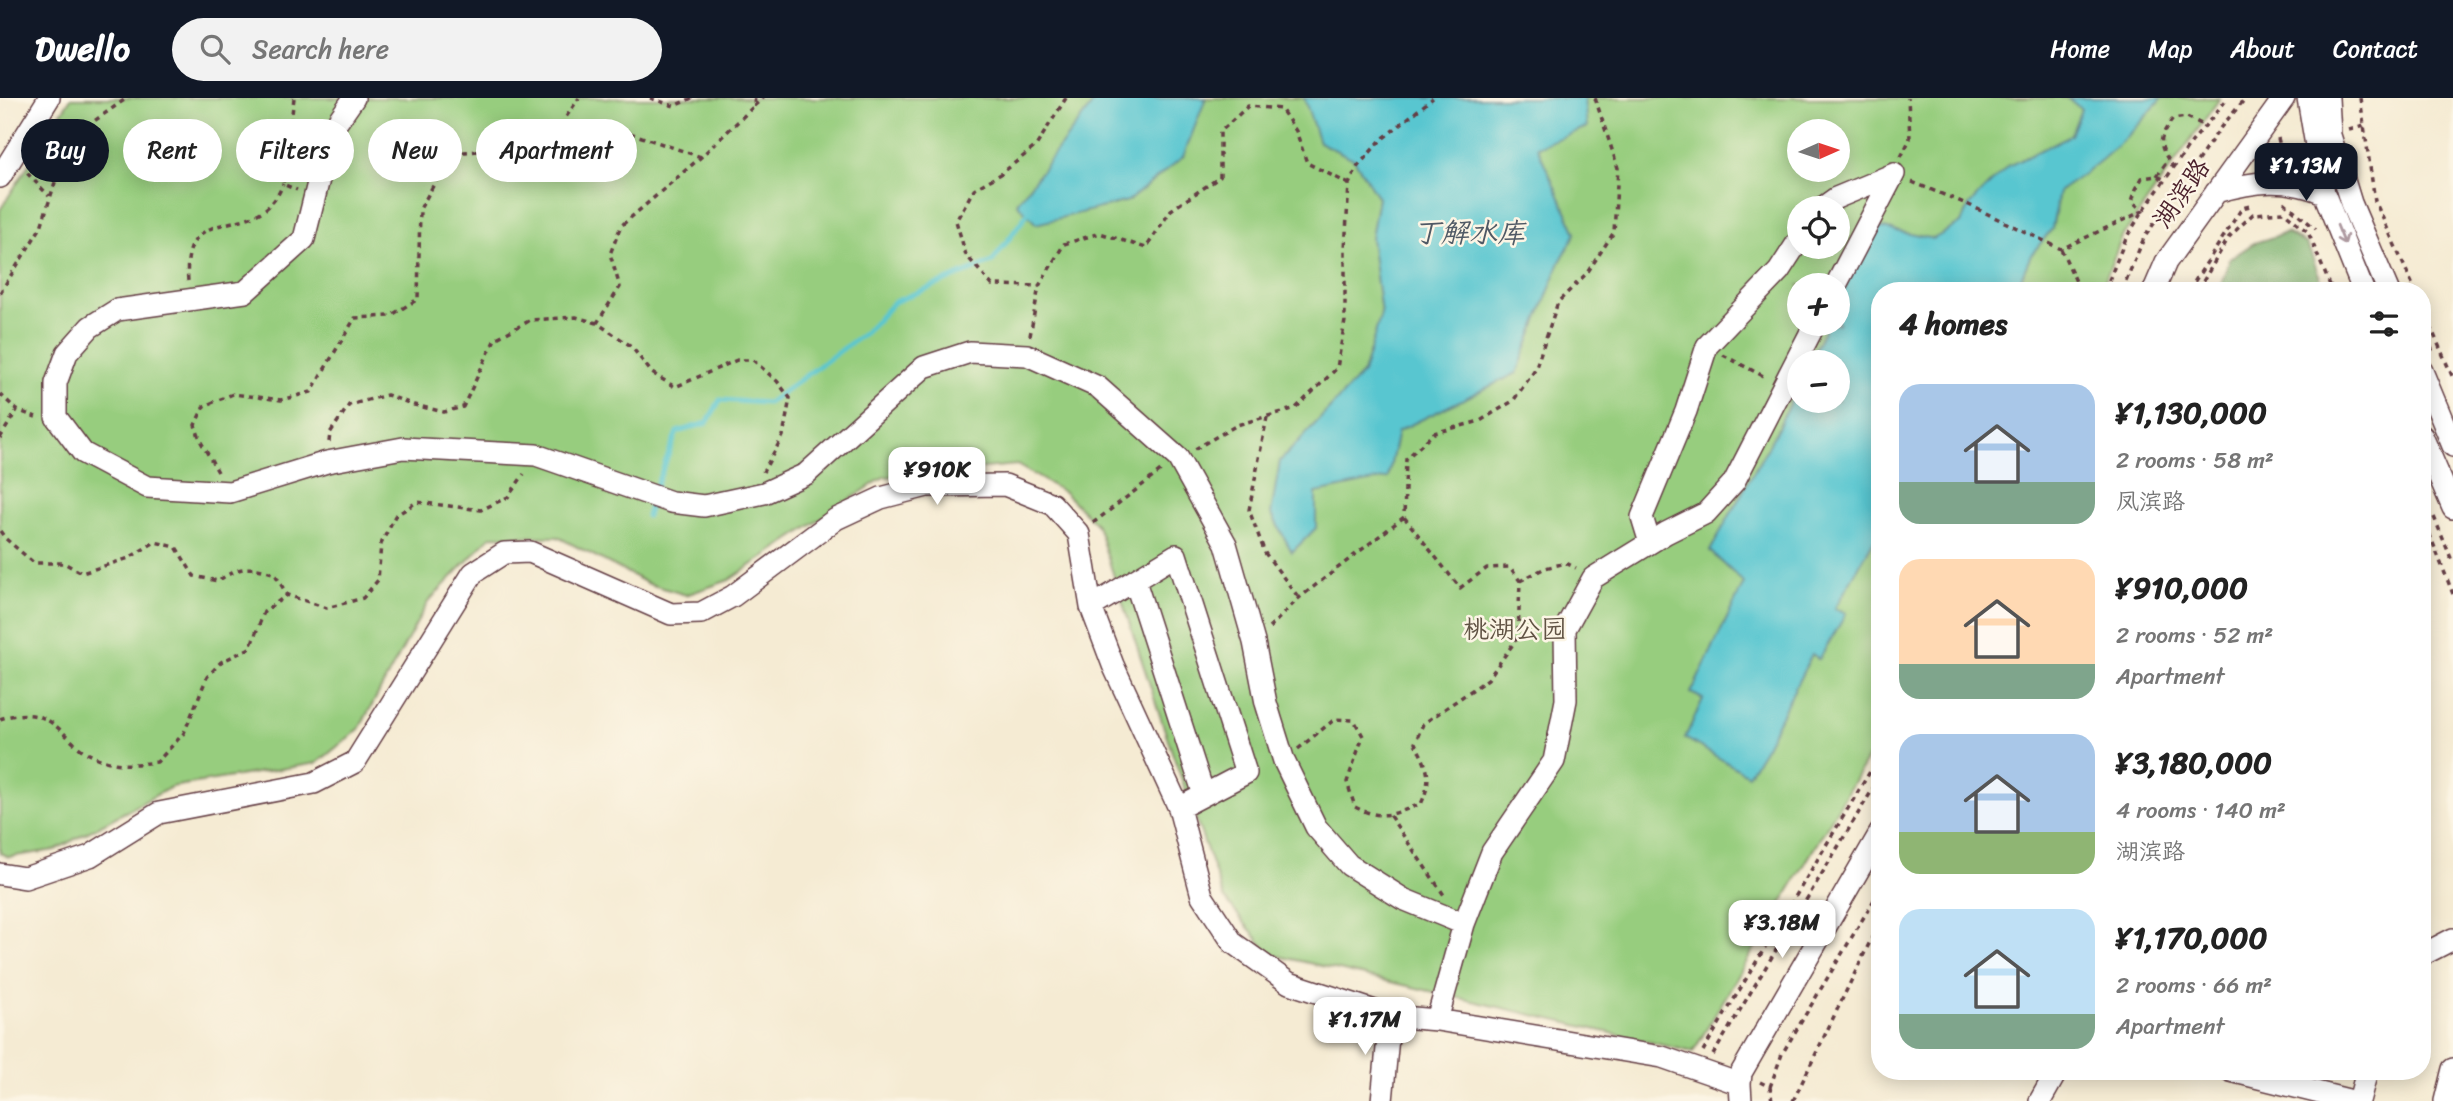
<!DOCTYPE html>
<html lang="en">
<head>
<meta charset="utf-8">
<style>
	body { margin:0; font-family:Sriracha,"LXGW WenKai TC",sans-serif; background:#f2f2f2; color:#222; height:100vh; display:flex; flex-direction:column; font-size:26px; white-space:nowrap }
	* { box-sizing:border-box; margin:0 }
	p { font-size:23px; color:#767676 }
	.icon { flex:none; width:38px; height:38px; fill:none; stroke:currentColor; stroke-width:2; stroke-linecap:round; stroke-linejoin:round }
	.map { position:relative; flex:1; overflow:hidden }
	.drawer { position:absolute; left:1871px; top:184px; width:560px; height:798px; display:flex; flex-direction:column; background:#fff; border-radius:28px; box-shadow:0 4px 18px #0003 }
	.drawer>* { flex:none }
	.guide { position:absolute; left:21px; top:21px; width:665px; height:63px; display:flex; gap:14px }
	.needle { width:46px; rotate:87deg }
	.tools { position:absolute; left:1787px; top:21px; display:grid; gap:14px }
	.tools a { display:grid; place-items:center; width:63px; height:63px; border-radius:50%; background:#fff; box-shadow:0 4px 18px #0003; font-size:35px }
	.price { position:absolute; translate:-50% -60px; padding:0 16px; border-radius:14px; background:#fff; color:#222; font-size:23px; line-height:46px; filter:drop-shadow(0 2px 4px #0008) }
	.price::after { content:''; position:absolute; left:50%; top:42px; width:21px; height:16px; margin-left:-10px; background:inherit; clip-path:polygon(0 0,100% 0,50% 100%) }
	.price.selected { background:#111827; color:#fff }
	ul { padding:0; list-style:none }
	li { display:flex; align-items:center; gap:21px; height:175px; padding:0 28px }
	li span { display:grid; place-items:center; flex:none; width:196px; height:140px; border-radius:21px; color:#555 }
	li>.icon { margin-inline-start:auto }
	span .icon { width:84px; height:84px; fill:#fffc; stroke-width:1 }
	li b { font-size:30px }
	h2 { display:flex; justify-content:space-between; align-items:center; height:84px; padding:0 28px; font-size:30px }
	.pill { padding:0 24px; border-radius:32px; background:#fff; box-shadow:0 4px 18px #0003; font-size:24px; line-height:63px }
	.pill.selected { background:#111827; color:#fff }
	header { display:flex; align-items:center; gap:42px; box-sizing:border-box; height:98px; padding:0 35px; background:#111827; color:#fff }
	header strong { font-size:33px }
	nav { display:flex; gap:38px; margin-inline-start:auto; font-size:24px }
	.search { width:490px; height:63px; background:#f2f2f2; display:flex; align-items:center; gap:18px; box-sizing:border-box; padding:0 24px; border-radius:38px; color:#767676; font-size:26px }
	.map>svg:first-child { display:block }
	.green { fill:#97cd7e; stroke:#707654; stroke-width:2; fill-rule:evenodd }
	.forest { fill:#79b06d; stroke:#62684c; stroke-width:2 }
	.water { fill:#59c6d0; stroke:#52727e; stroke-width:2 }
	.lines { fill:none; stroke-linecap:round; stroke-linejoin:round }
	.stream { stroke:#59c6d0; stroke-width:5 }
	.minor-casing { stroke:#643e44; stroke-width:24 }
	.path { stroke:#643e44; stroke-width:3.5; stroke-dasharray:5 5; stroke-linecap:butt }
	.minor { stroke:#fff; stroke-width:21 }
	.oneway { stroke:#ae9aa0 }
	.labels { text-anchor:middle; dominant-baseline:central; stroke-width:5; stroke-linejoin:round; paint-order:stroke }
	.street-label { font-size:26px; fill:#4a1f2b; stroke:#fcf5e5 }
	.park-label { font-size:26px; fill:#615344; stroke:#fcf5e5 }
	.water-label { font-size:28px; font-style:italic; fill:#4f5965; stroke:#fcf5e5 }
</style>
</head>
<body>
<header>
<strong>Dwello</strong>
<div class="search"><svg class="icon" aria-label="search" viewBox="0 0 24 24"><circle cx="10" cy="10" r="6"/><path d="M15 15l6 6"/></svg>Search here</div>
<nav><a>Home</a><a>Map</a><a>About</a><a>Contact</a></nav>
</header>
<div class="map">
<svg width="2453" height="1003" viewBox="0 0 2453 1003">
	<rect width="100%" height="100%" fill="#fcf5e5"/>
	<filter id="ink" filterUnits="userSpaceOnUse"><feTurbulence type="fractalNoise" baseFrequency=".0143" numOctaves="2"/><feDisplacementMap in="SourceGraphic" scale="14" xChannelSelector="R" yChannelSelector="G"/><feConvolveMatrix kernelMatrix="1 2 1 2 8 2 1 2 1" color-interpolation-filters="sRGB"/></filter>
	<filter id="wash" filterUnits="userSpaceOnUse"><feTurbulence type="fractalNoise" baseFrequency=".00686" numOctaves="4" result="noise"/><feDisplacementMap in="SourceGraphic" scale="28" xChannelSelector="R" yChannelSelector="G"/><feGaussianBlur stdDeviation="1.57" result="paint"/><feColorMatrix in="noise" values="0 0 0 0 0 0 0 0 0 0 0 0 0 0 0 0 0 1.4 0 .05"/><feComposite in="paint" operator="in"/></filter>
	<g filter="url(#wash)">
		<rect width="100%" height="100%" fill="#f5ebd3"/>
		<!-- green -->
		<path class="green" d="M 71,0 L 2220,0 L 2122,139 L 2101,192 L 1880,192 L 1879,641 L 1693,954 L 1270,856 L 1224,800 L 1172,654 L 1097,427 L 1065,395 L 1017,367 L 884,379 L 729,482 L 686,497 L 649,486 L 558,439 L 491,438 L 428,504 L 359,631 L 317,665 L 171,689 L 55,752 L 9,759 L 0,755 L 0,112 ZM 1799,33 L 1838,33 L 1838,72 L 1799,72 ZM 1799,110 L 1838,110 L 1838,149 L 1799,149 ZM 1799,187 L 1838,187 L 1838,226 L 1799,226 ZM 1799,264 L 1838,264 L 1838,303 L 1799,303 Z"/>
		<!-- forest -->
		<path class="forest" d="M 2286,135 L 2307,146 L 2322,185 L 2314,192 L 2219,192 L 2230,161 L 2254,145 Z"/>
		<!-- water -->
		<path class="water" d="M 1097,0 L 1206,0 L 1183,59 L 1128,103 L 1036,126 L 1017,105 Z
			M 1304,0 L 1584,0 L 1587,29 L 1537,49 L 1576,135 L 1560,164 L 1517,275 L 1398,333 L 1388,380 L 1316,395 L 1316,430 L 1292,454 L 1271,415 L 1280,363 L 1363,275 L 1381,216 L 1371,140 L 1378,100 L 1354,61 L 1319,44 Z
			M 2068,0 L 2162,0 C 2130,38 2101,66 2059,93 L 2052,131 L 2031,157 L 2016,192 L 1880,192 L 1879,434 L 1835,510 L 1846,516 L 1819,561 L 1812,556 L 1766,648 L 1748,677 L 1685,640 L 1703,601 L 1691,595 L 1744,485 L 1710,453 L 1778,330 L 1799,285 L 1799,303 L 1838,303 L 1838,264 L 1809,264 L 1827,226 L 1838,226 L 1838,204 L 1874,128 L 1933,141 L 1961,125 L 1969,107 L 2008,68 L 2071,37 L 2081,11 Z"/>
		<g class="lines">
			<!-- stream -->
			<path class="stream" d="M 655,391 L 677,334 L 707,325 L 720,302 L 768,305 L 866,234 L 894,204 L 992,164 L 1027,116
				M 647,418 L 652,401"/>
		</g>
	</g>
	<g filter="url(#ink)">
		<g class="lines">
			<defs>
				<path id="minor" d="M 354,0 L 331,33 L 304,141 L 245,194 L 117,212 L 90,229 L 67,255 L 56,285 L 56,319 L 83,355 L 147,389 L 230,394 L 327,364 L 403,350 L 536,357 L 671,404 L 704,408 L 764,395 L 806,376 L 924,269 L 970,254 L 1027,257 L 1098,289 L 1178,360 L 1226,446 L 1254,544 L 1266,605 L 1284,663 L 1316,729 L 1349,767 L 1403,801 L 1464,826
					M 2308,0 L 2324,95 L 2363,192
					M 2328,0 L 2330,37 L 2351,105 L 2388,192
					M 0,79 L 49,0
					M 2216,94 C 2255,83 2285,79 2324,95
					M 1822,110 L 1836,100 L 1894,76
					M 1836,187 L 1894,76
					M 2154,192 L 2166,164 L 2284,0
					M 2422,273 L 2453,348
					M 2422,338 L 2453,410
					M 1650,445 L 1642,419 L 1686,313 L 1707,248 L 1779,173 L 1799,142
					M 1135,483 L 1204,697
					M 1091,509 L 1176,457 L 1246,675 L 1179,710
					M 0,776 L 25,780 L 90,758 L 159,715 L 314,685 L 355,664 L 473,475 L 504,455 L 530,454 L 671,516 L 701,515 L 733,498 L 836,421 L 881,400 L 927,388 L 1005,387 L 1052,406 L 1079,436 L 1091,509 L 1113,567 L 1179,710 L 1202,798 L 1233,845 L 1289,885 L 1390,918 L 1437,922 L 1662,959 L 1740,986
					M 2422,857 L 2453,841
					M 1437,922 L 1464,826 L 1492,754 L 1554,663 L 1566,602 L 1565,531 L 1593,480 L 1666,435 L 1706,415 L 1734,384 L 1815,226
					M 2231,973 L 2352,1003
					M 1382,1003 L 1390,918
					M 1741,1003 L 1740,986 L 1741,975 L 1880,735
					M 2040,1003 L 2057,973
					M 2359,1003 L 2367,973
					M 2445,1003 L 2453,971"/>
			</defs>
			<!-- minor casing -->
			<use href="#minor" class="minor-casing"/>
			<!-- path -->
			<path class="path" d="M 294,0 L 283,86 L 297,92
				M 650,0 L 674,8 L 692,0
				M 755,0 L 753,9 L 701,59 L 621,128 L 610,156 L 620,189 L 597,225 L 631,248 L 652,275 L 675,289 L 737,262 L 753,262 L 777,283 L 790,300 L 783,338 L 763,374
				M 1066,0 L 1036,48 L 1001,76 L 974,91 L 956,123 L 966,157 L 992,187 L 1039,188 L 1064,146 L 1100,135 L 1146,150 L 1171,112 L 1220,79 L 1220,34 L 1248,8 L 1281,11 L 1296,33 L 1307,65 L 1349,86
				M 2360,0 L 2375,103 L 2415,192
				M 754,8 L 763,0
				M 2349,32 L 2364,28
				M 2278,40 L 2281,52 L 2279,67
				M 566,48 L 564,22 L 579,0
				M 2282,52 L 2298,48
				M 1901,59 L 1910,41 L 1908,0
				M 2174,70 C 2159,48 2156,43 2173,21 L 2187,19 L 2205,28
				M 27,75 L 49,98
				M 2157,78 L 2168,62
				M 1912,84 L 1969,107 L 2061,151 L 2143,113 L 2132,103 L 2136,91 L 2142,80 L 2157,78 L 2165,82
				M 2284,104 L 2316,131
				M 2061,151 L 2080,192
				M 188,183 C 181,105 247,141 275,101 C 278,97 281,91 283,86
				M 2105,192 L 2126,140 L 2143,113 L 2191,45 L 2228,0
				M 2122,192 L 2144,140 L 2221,29 L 2246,0
				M 2189,192 L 2242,110 L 2250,108
				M 2198,192 L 2229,139 L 2253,116 L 2284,114 L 2308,134 L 2332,192
				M 0,195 L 41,129 L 62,62 L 87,28 L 127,0
				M 2422,209 L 2453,280
				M 2422,230 L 2434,256
				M 1030,238 L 1039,188
				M 1723,257 L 1765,279
				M 0,296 L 17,312 L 36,319
				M 1267,319 L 1249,412 L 1265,455 L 1299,500
				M 0,340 L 17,312
				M 329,344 L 330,335 L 349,307 L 387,297 L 414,307 L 444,314 L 463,309 L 495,241 L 531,222 L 576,219 L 597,225
				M 1195,351 L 1237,327 L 1296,310 L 1337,270 L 1345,223 L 1345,151 L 1349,86 L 1358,68 L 1381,42 L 1433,0
				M 218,374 L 201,344 L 195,327 L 204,308 L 233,296 L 281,302 L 311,294 L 355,220 L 390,218 L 418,201 L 420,111 L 438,79 L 464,54 L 493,52 L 544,53 L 624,33 L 701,59
				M 2422,417 L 2453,496
				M 2434,419 L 2453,465
				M 1093,425 L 1162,372
				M 0,433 L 6,441 L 34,465 L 64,465 L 82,475 L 129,460 L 155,444 L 176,449 L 194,478 L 218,483 C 240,468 250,467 275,476 L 287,497 L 327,510 L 363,500 L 378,482 L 381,446 L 395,418 L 417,404 L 481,412 L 508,399 L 524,376
				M 1520,483 L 1545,470 L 1566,465 L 1576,470
				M 1269,530 L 1299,500 L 1404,419 L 1406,361 L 1434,335 L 1480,323 L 1513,303 L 1535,272 L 1558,204 L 1587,175 L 1614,134 L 1618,70 L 1595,0
				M 0,621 C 13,616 34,614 47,622 C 62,630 73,648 89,656 C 113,669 131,667 157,664 L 184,635 L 207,579 L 221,564 L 250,550 L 264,514 L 287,497
				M 1298,651 L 1335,621 L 1354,622 L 1363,638 L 1347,684 L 1355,709 C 1383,723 1393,716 1421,706 C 1433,680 1428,670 1415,645 L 1423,626 L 1488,581 L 1518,539 L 1520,483 L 1510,469 L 1487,470 L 1460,490 L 1404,419
				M 1390,718 L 1444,797
				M 1703,953 L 1880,657
				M 1713,957 L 1880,679
				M 1760,984 L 1770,989 L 1772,1003
				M 1770,989 L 1782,956 L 1880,792
				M 1793,1003 L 1880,823"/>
			<!-- minor -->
			<use href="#minor" class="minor"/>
		</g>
		<!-- one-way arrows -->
		<defs><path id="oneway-shaft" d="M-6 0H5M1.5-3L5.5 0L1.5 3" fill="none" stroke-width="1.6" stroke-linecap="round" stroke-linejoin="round" transform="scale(1.75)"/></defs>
		<use class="oneway" href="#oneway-shaft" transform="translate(2341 137) rotate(68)"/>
	</g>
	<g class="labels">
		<!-- street labels -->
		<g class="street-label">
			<text transform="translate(2181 95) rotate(-55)">湖滨路</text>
		</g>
		<!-- park labels -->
		<g class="park-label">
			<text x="1515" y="531">桃湖公园</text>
		</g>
		<!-- water labels -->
		<g class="water-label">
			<text x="1469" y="134">丁解水库</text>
		</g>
	</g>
</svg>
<div class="tools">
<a><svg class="needle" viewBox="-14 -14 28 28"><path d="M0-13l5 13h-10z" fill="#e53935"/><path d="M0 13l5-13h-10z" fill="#767676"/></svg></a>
<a><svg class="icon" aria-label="locate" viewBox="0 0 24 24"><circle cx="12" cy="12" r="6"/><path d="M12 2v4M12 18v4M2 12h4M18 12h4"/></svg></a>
<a>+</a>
<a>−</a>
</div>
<b class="price selected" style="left:2306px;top:105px">¥1.13M</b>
<b class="price" style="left:937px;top:409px">¥910K</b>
<b class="price" style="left:1782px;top:862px">¥3.18M</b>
<b class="price" style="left:1365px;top:959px">¥1.17M</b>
<div class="guide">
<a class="pill selected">Buy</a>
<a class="pill">Rent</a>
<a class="pill">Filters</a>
<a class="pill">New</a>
<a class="pill">Apartment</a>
</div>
<section class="drawer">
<h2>4 homes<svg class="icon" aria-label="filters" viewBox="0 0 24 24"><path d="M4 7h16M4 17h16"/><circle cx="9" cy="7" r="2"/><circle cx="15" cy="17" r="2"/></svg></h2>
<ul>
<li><span style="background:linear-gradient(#a9c7e8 70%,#7fa58c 0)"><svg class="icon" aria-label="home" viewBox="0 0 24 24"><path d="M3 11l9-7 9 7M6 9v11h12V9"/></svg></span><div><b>¥1,130,000</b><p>2 rooms · 58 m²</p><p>凤滨路</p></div></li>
<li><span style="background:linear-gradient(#ffd9b3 75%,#7fa58c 0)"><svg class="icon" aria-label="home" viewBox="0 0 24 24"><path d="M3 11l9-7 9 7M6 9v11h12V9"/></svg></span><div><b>¥910,000</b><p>2 rooms · 52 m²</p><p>Apartment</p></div></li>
<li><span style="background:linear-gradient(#a9c7e8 70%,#8fb573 0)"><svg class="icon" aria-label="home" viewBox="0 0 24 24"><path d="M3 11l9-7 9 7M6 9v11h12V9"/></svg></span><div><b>¥3,180,000</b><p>4 rooms · 140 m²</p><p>湖滨路</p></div></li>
<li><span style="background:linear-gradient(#bfe0f5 75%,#7fa58c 0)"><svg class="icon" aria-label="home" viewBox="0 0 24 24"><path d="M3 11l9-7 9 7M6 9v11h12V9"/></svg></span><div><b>¥1,170,000</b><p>2 rooms · 66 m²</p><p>Apartment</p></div></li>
</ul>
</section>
</div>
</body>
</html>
